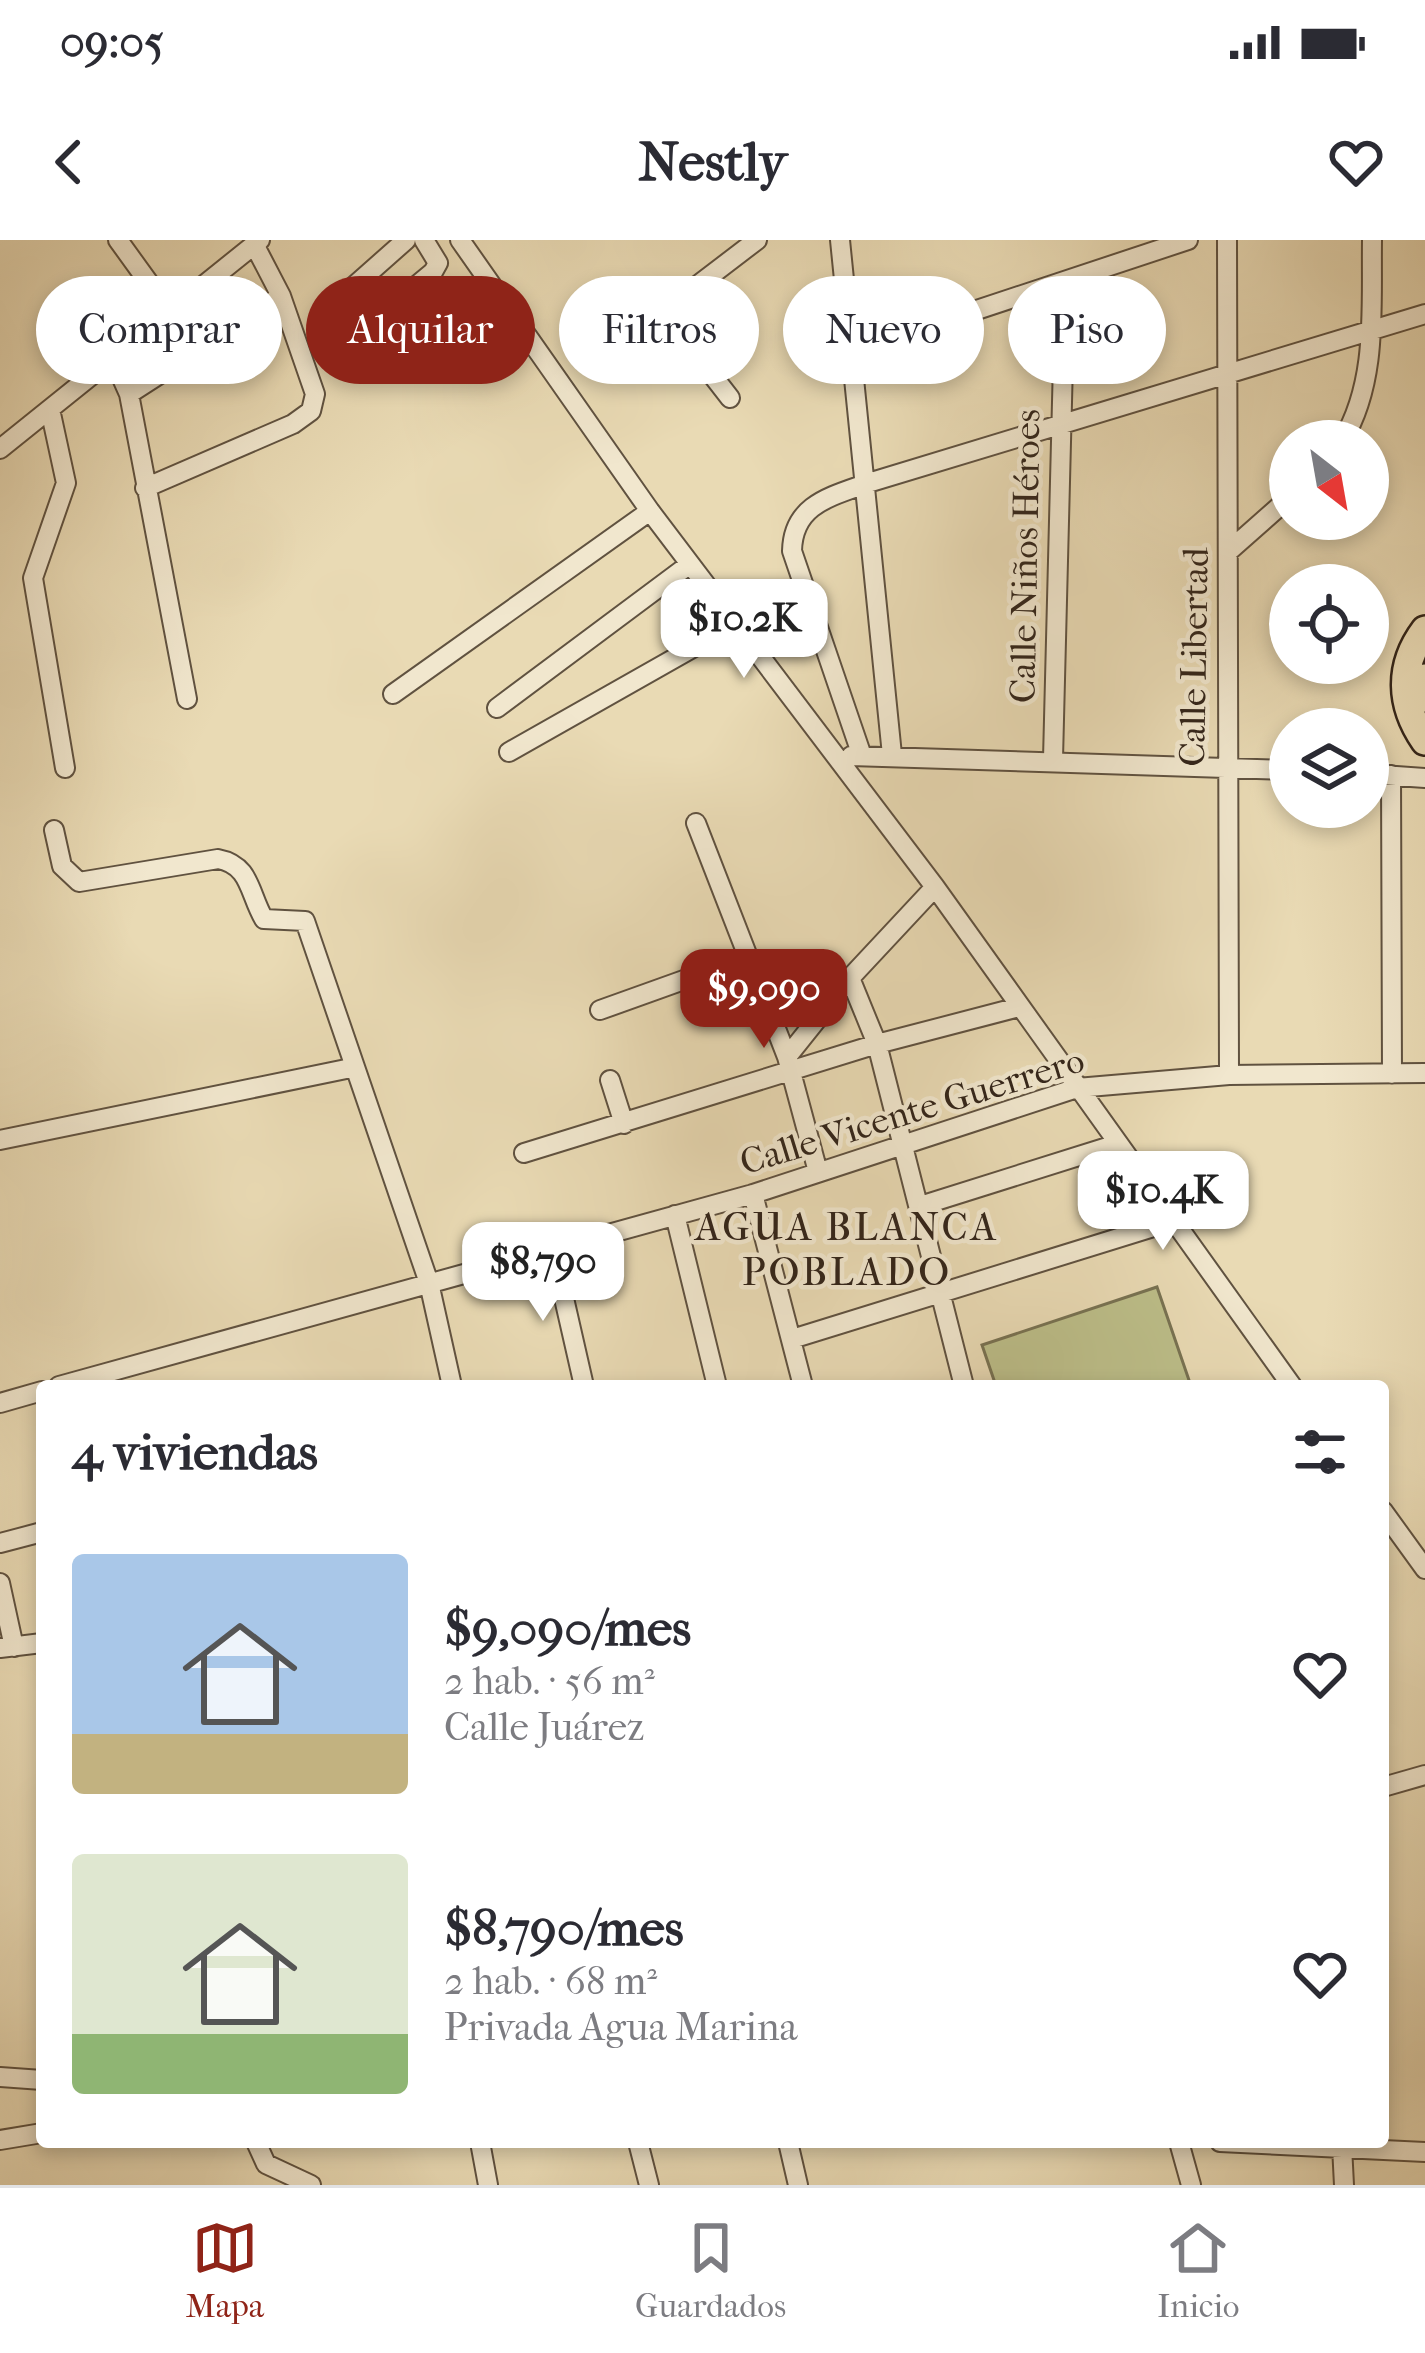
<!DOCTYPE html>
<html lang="es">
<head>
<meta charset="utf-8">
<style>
	body { margin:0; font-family:"IM FELL French Canon",serif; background:#f2f2f3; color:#2b2b33; height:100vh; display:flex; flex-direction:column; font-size:45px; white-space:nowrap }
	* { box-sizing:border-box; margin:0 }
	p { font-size:39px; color:#7c7c81 }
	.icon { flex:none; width:66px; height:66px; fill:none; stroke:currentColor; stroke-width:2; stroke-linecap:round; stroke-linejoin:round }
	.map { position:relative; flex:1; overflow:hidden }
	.drawer { position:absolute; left:36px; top:1140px; width:1353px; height:768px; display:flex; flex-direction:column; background:#fff; border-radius:12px; box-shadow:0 6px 18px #0003 }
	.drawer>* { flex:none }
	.guide { position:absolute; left:36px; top:36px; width:1353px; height:108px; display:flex; gap:24px }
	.needle { width:78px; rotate:149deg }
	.buttons { position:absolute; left:1269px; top:180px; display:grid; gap:24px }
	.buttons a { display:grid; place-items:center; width:120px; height:120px; border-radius:50%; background:#fff; box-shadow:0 6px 18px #0003; font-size:60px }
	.price { position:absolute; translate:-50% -102px; padding:0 27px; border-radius:24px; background:#fff; color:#222; font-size:39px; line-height:78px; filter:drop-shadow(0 3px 6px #0008) }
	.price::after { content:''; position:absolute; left:50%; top:72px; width:36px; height:27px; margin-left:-18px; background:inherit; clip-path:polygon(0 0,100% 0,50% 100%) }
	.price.active { background:#8f2418; color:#fff }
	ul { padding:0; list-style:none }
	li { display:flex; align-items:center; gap:36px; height:300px; padding:0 36px }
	li span { display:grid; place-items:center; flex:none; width:336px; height:240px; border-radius:12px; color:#555 }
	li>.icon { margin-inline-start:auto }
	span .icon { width:144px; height:144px; fill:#fffc; stroke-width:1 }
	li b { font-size:51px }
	h2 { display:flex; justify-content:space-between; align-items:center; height:144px; padding:0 36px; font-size:51px }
	.tag { padding:0 42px; border-radius:54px; background:#fff; box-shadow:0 6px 18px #0003; font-size:42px; line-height:108px }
	.tag.active { background:#8f2418; color:#fff }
	.status { display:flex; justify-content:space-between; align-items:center; height:84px; padding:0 60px; background:#fff; direction:ltr }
	.status svg { height:33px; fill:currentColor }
	header { display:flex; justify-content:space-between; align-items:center; height:156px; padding:0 36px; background:#fff; font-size:54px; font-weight:700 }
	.tab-bar { display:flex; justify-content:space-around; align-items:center; height:168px; border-top:3px solid #e1e1e2; background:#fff; font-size:33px; color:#7c7c81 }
	.tab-bar a { display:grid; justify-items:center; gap:6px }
	.tab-bar .active { color:#8f2418 }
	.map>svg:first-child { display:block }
	.green { fill:#bcbe89; stroke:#787252; stroke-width:3 }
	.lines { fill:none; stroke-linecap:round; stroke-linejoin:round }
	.minor-casing { stroke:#605240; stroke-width:22 }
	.highway-casing { stroke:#33251a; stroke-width:32 }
	.minor { stroke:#f1e7ce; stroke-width:18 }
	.highway { stroke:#e9dab4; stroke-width:27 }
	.labels { text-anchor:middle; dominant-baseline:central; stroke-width:9; stroke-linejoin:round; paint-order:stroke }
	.street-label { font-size:36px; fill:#33251a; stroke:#f1e7ce }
	.neighbourhood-label { font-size:39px; letter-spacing:3px; fill:#33251a; stroke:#f1e7ce }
</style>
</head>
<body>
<div class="status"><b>09:05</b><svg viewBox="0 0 49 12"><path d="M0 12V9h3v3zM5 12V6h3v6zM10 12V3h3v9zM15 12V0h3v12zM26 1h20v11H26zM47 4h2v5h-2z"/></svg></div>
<header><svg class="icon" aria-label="back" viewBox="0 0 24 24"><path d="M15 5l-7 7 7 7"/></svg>Nestly<svg class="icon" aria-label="heart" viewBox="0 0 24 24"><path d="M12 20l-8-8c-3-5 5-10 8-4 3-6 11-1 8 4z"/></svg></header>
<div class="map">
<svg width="1425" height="1945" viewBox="0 0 1425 1945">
	<rect width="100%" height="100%" fill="#e9dab4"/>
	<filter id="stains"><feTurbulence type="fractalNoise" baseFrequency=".00167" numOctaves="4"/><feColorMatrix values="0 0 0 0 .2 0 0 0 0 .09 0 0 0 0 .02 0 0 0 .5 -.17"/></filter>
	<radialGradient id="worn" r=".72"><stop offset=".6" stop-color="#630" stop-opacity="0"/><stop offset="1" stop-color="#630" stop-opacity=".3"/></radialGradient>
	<!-- green -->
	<path class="green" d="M 1157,1047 L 1191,1146 L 996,1146 L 982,1105 Z"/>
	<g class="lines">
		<defs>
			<path id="minor" d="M 118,0 L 170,72
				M 406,0 L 327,70 L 338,95 L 356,96 L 433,32 L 438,23 L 424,0
				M 460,0 L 650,271 L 935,647 L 1292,1146
				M 840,0 L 892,515
				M 1227,0 L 1229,835
				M 853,111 L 1188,0
				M 113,118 L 129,154 L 187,459
				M 129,154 L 281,56
				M 730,158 L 671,82 L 668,68 L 757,0
				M 50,169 L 66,243 L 33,338 L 65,528
				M 1342,201 C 1378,142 1371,68 1372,0
				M 0,209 L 260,0
				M 145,248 L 293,184 L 311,171 L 315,154 L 281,56 L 254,4
				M 1229,311 L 1290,257
				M 393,454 L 650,271
				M 497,468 L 690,324
				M 509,512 L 735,384
				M 851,516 L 1290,530
				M 862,516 L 792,311 C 793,265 829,257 868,243 L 1425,74
				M 1053,519 L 1065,43
				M 1368,534 L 1425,538
				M 1391,535 L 1392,834
				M 696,583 L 787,817 L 818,932
				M 54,590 L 62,626 L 79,642 L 218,619 C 251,625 249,654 264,679 L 305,681 L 429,1043 L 452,1146
				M 850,738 L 877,804 L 964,1146
				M 600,770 L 748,717
				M 787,817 L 850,738 L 935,647
				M 610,840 L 624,884
				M 0,900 L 351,828
				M 524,913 L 877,804 L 1019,767
				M 753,954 L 803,1146
				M 920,966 L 1117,904
				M 675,975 L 717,1146
				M 553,1010 L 584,1146
				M 792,1099 L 1173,981
				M 59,1146 L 753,954 L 1077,848 L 1229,835 L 1425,833
				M 0,1163 L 42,1151
				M 1383,1271 L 1425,1329
				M 0,1303 L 42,1292
				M 0,1343 L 14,1407
				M 0,1408 L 42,1403
				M 1383,1547 L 1425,1535
				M 0,1837 L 42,1840
				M 0,1900 L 42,1893
				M 256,1902 L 266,1924 L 311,1945
				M 480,1902 L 488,1945
				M 638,1902 L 649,1945
				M 788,1902 L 798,1945
				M 1179,1902 L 1191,1945
				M 1220,1902 L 1425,1912
				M 1342,1906 L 1344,1945"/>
			<path id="highway" d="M 1425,390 C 1398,426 1400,465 1425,501
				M 1425,438 L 1425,458"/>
		</defs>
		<!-- minor casing -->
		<use href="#minor" class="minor-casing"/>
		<!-- highway casing -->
		<use href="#highway" class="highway-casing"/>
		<!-- minor -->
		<use href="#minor" class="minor"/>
		<!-- highway -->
		<use href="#highway" class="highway"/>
	</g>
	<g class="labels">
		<!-- street labels -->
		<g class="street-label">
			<text transform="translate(1025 316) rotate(-89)">Calle Niños Héroes</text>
			<text transform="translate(1194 417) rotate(-89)">Calle Libertad</text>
			<text transform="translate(912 871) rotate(-17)">Calle Vicente Guerrero</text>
		</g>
		<!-- neighbourhood labels -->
		<g class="neighbourhood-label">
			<text x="847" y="987">AGUA BLANCA<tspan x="847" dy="45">POBLADO</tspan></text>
		</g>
	</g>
	<rect width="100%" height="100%" filter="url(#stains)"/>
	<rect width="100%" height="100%" fill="url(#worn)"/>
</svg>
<div class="buttons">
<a><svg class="needle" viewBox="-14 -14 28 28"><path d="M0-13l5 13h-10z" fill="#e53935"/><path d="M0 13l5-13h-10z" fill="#7c7c81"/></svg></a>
<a><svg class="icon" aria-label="locate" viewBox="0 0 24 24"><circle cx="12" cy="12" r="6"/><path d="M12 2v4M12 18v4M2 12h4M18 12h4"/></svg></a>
<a><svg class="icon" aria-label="layers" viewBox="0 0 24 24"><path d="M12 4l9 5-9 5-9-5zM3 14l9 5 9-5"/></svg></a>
</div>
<b class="price" style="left:744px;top:441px">$10.2K</b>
<b class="price active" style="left:764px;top:811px">$9,090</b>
<b class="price" style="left:1163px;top:1013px">$10.4K</b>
<b class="price" style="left:543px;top:1084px">$8,790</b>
<div class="guide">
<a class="tag">Comprar</a>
<a class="tag active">Alquilar</a>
<a class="tag">Filtros</a>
<a class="tag">Nuevo</a>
<a class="tag">Piso</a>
</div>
<section class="drawer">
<h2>4 viviendas<svg class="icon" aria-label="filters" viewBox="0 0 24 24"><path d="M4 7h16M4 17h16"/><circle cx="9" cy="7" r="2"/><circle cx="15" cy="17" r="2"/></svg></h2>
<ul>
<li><span style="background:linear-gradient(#a9c7e8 75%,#c2b280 0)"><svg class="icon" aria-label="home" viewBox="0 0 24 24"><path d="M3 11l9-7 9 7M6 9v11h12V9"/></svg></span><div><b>$9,090/mes</b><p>2 hab. · 56 m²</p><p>Calle Juárez</p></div><svg class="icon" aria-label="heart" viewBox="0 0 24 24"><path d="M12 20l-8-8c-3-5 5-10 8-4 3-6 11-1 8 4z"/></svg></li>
<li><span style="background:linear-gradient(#dfe7d0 75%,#8fb573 0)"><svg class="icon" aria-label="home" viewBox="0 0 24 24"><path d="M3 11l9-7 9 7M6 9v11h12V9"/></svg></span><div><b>$8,790/mes</b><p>2 hab. · 68 m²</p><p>Privada Agua Marina</p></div><svg class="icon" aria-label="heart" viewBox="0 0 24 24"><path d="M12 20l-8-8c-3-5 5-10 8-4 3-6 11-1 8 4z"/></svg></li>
</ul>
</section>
</div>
<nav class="tab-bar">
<a class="active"><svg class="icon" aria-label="map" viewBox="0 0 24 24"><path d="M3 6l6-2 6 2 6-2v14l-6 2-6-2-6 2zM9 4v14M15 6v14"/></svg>Mapa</a>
<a><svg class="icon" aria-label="saved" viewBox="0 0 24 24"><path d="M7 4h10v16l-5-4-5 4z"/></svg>Guardados</a>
<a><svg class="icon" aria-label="home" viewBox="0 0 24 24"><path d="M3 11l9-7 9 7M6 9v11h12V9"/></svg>Inicio</a>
</nav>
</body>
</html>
